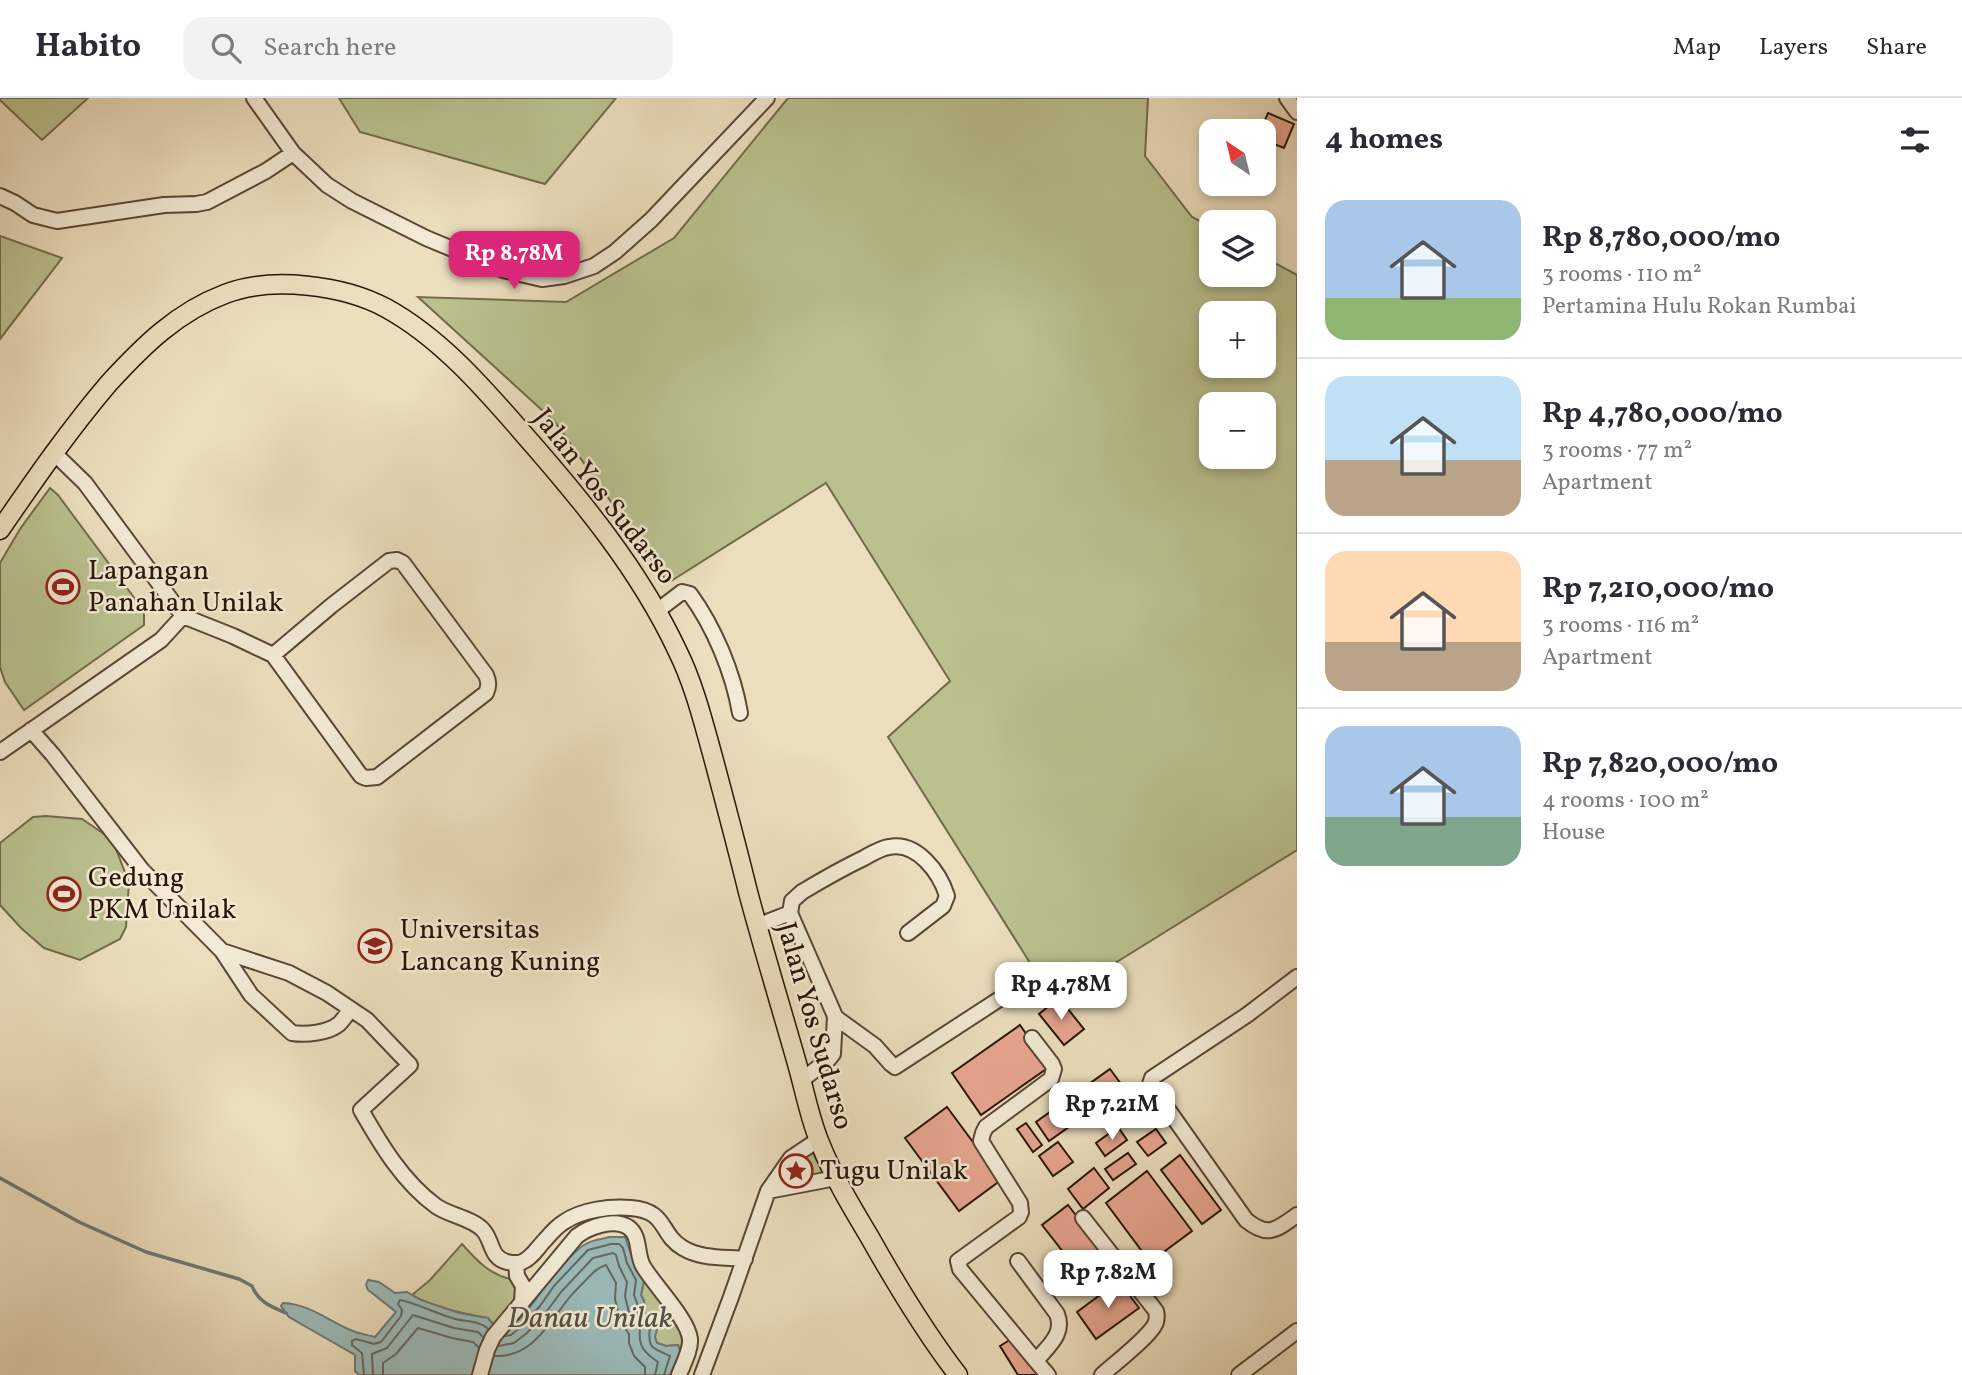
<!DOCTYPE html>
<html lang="en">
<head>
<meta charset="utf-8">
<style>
	body { margin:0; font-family:Vollkorn,serif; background:#f2f2f3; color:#2b2b33; height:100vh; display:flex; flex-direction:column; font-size:26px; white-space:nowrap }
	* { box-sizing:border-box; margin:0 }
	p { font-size:23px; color:#7c7c81 }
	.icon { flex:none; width:38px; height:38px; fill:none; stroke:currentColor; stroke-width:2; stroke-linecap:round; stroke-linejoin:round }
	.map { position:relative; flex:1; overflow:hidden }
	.side { display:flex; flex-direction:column; background:#fff; width:665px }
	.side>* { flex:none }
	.needle { width:46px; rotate:325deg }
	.tools { position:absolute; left:1199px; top:21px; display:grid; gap:14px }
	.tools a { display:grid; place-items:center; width:77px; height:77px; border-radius:14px; background:#fff; box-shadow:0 4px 10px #0003; font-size:35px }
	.price { position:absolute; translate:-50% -60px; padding:0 16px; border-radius:14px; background:#fff; color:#222; font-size:23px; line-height:46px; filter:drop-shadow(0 2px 4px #0008) }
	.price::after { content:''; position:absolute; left:50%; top:42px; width:21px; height:16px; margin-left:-10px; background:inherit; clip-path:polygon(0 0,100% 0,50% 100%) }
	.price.current { background:#db2777; color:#fff }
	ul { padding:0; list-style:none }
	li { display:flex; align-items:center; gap:21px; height:175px; padding:0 28px }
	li+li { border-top:2px solid #e1e1e2 }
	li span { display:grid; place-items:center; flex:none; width:196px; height:140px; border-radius:21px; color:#555 }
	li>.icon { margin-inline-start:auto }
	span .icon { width:84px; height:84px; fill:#fffc; stroke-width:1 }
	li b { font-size:30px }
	h2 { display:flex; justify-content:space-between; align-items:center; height:84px; padding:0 28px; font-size:30px }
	header { display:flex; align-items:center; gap:42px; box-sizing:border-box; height:98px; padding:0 35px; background:#fff; border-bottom:2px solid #e1e1e2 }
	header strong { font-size:33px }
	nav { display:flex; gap:38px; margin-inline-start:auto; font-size:24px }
	.search { width:490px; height:63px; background:#f2f2f3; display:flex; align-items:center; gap:18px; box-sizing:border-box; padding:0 24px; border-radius:21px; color:#7c7c81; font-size:26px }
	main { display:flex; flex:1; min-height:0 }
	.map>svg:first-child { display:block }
	.green { fill:#bac18f; stroke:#726b4c; stroke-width:2; fill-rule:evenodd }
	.water { fill:#9bbab9; stroke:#6e7872; stroke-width:2 }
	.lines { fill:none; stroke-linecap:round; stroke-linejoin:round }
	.shore { stroke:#626860; stroke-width:2 }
	.stream { stroke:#6e7872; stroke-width:3.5 }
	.building { fill:#e7a590; stroke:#2a1508; stroke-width:2 }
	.minor-casing { stroke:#5a4735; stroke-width:18 }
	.major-casing { stroke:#2a1508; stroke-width:21 }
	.minor { stroke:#f2ead4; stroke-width:14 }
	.major { stroke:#ebdebd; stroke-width:18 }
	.labels { text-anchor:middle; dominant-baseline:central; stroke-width:5; stroke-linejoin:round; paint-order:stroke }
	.street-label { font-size:28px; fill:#2a1508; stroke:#f2ead4 }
	.poi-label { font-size:28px; fill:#2a1508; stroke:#f2ead4; text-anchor:start }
	.water-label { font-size:30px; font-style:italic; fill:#524f46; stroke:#f2ead4 }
</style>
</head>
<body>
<header>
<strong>Habito</strong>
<div class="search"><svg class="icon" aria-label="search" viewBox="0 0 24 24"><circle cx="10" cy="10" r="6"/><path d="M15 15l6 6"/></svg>Search here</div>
<nav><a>Map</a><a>Layers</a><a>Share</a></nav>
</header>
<main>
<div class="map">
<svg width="1297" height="1277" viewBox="0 0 1297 1277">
	<rect width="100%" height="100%" fill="#ebdebd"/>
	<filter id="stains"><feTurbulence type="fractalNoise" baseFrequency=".00286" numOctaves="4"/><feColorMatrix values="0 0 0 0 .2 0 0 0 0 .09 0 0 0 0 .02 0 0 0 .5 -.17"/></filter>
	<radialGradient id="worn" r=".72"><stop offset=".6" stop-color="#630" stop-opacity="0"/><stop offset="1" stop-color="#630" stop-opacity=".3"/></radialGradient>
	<!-- green -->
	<path class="green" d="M 0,0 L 88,0 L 42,42 L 0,2 Z
		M 339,0 L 616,0 L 545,86 L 360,34 Z
		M 788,0 L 1148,0 L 1145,58 L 1192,119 L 1211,129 L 1211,177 L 1264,177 L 1264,159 L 1297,177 L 1297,752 L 1054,903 L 888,639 L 950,583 L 826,385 L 668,485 L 555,324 L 418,199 L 566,204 L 674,140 ZM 1211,215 L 1264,215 L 1264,268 L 1211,268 ZM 1211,306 L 1264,306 L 1264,359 L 1211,359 Z
		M 0,138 L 62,160 L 0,241 Z
		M 50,390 L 58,397 L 144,513 L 144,527 L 24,612 L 5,584 L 0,569 L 0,465 L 20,431 Z
		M 46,718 L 82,721 L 104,736 L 116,751 L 129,785 L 126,829 L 120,841 L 80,862 L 44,850 L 21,830 L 0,807 L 0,745 L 33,719 Z
		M 809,1053 L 813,1055 L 823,1075 L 784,1084 L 782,1078 L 795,1064 Z
		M 462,1146 C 478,1164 491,1178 515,1182 L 522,1195 L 496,1229 L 487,1220 C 461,1215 435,1210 412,1197 L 430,1182 Z
		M 644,1182 L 686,1234 L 678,1277 L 670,1277 L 681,1254 L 678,1247 L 666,1248 L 657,1245 L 645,1215 L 644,1203 L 641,1197 Z"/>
	<!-- water -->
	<path class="water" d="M 610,1139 L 625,1139 L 633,1162 L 644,1182 L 641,1197 L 644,1203 L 645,1215 L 658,1227 L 655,1239 L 657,1245 L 666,1248 L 678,1247 L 681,1254 L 670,1277 L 359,1277 L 355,1273 L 355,1257 L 289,1219 L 281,1208 L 283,1205 C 310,1206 330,1224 353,1233 C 360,1236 368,1237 375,1239 L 396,1214 L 368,1192 L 366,1187 L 368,1182 L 379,1184 L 395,1195 L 407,1194 L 421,1202 L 459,1215 L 488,1220 L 498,1232 C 522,1229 535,1200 549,1183 C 558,1172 572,1155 584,1147 C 590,1142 602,1141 610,1139 Z"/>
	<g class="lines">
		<!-- shore -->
		<path class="shore" d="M 505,1238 L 511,1237 L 522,1228 L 540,1208 L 554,1188 L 588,1152 L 611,1146 L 619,1146 L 623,1150 L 627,1165 L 636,1182 L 634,1197 L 637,1205 L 638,1217 L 650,1229 C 647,1252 654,1250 670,1258 L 664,1277
			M 499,1248 L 514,1245 L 527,1235 L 547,1213 L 561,1194 L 593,1160 L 613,1155 L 616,1157 L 619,1168 L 627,1184 L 625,1198 L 630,1219 L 640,1232 C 638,1249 645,1255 658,1264 L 655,1277
			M 494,1258 C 532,1260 549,1225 569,1200 C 574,1194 579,1189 584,1184 C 591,1177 596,1170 606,1167 L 616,1185 L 615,1201 L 621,1225 L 629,1236 L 629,1245 L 634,1258 L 645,1269 L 645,1277
			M 364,1277 L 362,1255 L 352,1247 L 352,1243 L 356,1241 L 374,1246 L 381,1244 L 401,1218 L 402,1212 L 398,1206 L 400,1202 C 407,1202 441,1217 452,1220 C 463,1224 480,1222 488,1231
			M 373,1277 L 372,1256 L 387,1250 L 413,1217 L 454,1230 L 478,1234 L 483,1239
			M 383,1277 L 383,1265 L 396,1256 L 418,1230 L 452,1240 L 473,1244 L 479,1250"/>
		<!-- stream -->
		<path class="stream" d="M 0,1080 L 79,1124 L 146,1154 L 239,1181 L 252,1188 C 258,1204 272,1209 286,1215"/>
	</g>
	<!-- building -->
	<path class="building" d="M 1268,15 L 1294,26 L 1284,50 L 1274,46 L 1269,57 L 1264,54 L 1264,33 L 1260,33 Z
		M 1059,900 L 1084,931 L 1064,947 L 1039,916 Z
		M 1020,927 L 1049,969 L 981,1017 L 952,975 Z
		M 1110,971 L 1124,990 L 1049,1043 L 1036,1024 Z
		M 1137,1003 L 1147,1015 L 1135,1024 L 1125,1012 Z
		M 947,1009 L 1001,1082 L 959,1113 L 905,1040 Z
		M 1026,1025 L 1042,1047 L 1033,1054 L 1017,1031 Z
		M 1118,1029 L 1127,1042 L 1105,1058 L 1096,1045 Z
		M 1156,1031 L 1166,1045 L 1148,1058 L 1137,1044 Z
		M 1058,1044 L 1073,1064 L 1053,1078 L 1039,1058 Z
		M 1128,1055 L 1136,1066 L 1113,1082 L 1105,1071 Z
		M 1180,1057 L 1221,1112 L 1202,1126 L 1161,1072 Z
		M 1094,1070 L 1109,1090 L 1083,1111 L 1068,1091 Z
		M 1147,1073 L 1192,1133 L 1150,1164 L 1106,1105 Z
		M 1068,1107 L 1118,1172 L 1093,1192 L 1042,1127 Z
		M 1119,1183 L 1139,1210 L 1096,1241 L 1077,1214 Z
		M 1013,1240 L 1037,1276 L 1036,1277 L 1018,1277 L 1000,1248 Z"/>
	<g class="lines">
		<defs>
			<path id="minor" d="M 254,0 L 293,55 L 327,87 L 352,103 L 426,140 L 503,172 L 542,181 L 564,178 L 594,168 L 615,154 L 651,122 L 767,0
				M 1287,0 L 1297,14
				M 0,98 L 15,105 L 33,117 L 57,123 L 164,107 L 196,106 L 207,104 L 266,73 L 293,55
				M 657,513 L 682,494 L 690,496 C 714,529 733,574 740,615
				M 183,518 L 233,538 L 273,557 L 361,678 L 366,680 L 377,679 L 486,595 C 489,588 489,584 486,577 L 403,465 L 397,462 L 389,463 L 331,508 L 273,557
				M 31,632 L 53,657 L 142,772 L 222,853 L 289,875 L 327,895 L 367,922 L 410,967 L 361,1012 C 381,1047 403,1084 436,1108 C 448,1117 472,1120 483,1132 C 493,1143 490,1160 507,1164 C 512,1165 517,1166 522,1164 C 532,1160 538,1149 545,1142 C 551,1135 557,1128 564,1124 C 581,1112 610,1108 631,1110 C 668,1113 659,1136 683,1150 C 701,1161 724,1159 745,1161
				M 0,654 L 161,542 L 183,518 L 85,385 L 53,354
				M 757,828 L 790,815
				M 222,853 L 251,897 L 292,935 C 306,937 328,935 339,926 C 343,922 347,916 351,911
				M 1297,879 L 1247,917 L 1152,980 L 1150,986 L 1246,1122 C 1268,1140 1276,1132 1297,1117
				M 835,919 L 875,948 L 891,966 L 895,969 L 1001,900 L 1027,881
				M 1032,940 L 1052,966 L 1054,971 L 1051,981 L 986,1029 L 983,1035 L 981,1043 L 1020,1105 L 1021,1114 L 1019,1119 L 958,1163 L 960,1171 L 1036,1263
				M 802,982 L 829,961 L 833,956 L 835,918 L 790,815 L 792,803 L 802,794 C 822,782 843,770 864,760 C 871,756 881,750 889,749 C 917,743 940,775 947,798 L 943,808 L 908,835
				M 768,1093 L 836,1080
				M 1083,1120 L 1156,1213 C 1157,1217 1157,1220 1156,1224 C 1152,1237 1114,1266 1102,1277
				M 1018,1163 L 1057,1216 C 1065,1236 1048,1248 1036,1263 L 1048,1277
				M 516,1165 L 517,1178 L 523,1188 L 522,1204
				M 480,1277 L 487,1252 L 493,1239 L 577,1138 C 589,1129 614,1120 628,1129 C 641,1138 636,1156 643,1168 C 654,1187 688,1221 690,1241 C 691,1252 683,1266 679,1277
				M 702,1277 L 731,1199 L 768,1093 L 791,1060 L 818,1042
				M 1239,1277 L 1297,1233"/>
			<path id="major" d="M 0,432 C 35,381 69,332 109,285 C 143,248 177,214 225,196 C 271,178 343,187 386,210 C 439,239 482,288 521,333 C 580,400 639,471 677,552 C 694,586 703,623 713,659 C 725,704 737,749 748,794 C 763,850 780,906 796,962 C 804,989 809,1019 820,1045 C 833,1078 851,1108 869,1138 C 896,1186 924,1233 958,1277"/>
		</defs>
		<!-- minor casing -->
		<use href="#minor" class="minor-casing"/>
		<!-- major casing -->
		<use href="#major" class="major-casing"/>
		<!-- minor -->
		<use href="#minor" class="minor"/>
		<!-- major -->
		<use href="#major" class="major"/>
	</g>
	<!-- icons -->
	<defs>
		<symbol id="stadium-ring" viewBox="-11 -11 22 22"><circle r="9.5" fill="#f2ead4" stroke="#8f2418" stroke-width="1.5"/><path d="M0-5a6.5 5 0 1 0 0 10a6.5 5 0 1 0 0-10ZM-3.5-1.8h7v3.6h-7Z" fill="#8f2418"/></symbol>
		<symbol id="university-ring" viewBox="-11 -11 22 22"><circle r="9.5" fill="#f2ead4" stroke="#8f2418" stroke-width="1.5"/><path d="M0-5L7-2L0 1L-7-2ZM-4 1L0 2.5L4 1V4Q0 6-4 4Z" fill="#8f2418"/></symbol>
		<symbol id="sight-ring" viewBox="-11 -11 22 22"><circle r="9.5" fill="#f2ead4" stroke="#8f2418" stroke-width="1.5"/><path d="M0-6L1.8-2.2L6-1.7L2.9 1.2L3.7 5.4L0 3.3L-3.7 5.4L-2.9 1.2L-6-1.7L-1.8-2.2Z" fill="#8f2418"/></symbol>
	</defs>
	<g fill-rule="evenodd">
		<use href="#stadium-ring" x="44" y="470" width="38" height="38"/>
		<use href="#stadium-ring" x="45" y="777" width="38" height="38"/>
		<use href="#university-ring" x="356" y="829" width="38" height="38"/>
		<use href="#sight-ring" x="777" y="1054" width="38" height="38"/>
	</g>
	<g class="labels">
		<!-- street labels -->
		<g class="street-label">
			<text transform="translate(604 399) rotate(52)">Jalan Yos Sudarso</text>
			<text transform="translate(814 928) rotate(74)">Jalan Yos Sudarso</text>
		</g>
		<!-- poi labels -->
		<g class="poi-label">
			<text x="88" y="473">Lapangan<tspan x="88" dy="32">Panahan Unilak</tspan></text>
			<text x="88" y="780">Gedung<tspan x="88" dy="32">PKM Unilak</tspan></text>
			<text x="400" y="832">Universitas<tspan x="400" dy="32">Lancang Kuning</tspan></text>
			<text x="820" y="1073">Tugu Unilak</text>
		</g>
		<!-- water labels -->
		<g class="water-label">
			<text x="590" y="1221">Danau Unilak</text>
		</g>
	</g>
	<rect width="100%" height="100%" filter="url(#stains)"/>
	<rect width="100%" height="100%" fill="url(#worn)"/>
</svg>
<div class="tools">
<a><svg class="needle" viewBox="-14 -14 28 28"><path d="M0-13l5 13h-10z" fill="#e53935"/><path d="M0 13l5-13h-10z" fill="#7c7c81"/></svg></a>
<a><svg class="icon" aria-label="layers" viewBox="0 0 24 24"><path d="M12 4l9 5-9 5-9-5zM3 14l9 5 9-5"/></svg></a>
<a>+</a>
<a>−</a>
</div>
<b class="price current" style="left:514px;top:193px">Rp 8.78M</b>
<b class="price" style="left:1061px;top:924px">Rp 4.78M</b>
<b class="price" style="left:1112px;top:1044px">Rp 7.21M</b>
<b class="price" style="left:1108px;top:1212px">Rp 7.82M</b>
</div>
<section class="side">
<h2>4 homes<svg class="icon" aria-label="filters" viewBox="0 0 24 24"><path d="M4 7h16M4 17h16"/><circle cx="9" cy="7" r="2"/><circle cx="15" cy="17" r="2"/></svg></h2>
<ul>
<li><span style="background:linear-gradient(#a9c7e8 70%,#8fb573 0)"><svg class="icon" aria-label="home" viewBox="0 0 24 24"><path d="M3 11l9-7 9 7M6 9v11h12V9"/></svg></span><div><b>Rp 8,780,000/mo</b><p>3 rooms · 110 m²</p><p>Pertamina Hulu Rokan Rumbai</p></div></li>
<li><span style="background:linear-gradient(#bfe0f5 60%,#b9a48a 0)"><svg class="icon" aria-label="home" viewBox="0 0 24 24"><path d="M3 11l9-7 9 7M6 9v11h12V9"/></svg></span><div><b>Rp 4,780,000/mo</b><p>3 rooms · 77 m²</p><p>Apartment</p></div></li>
<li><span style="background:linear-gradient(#ffd9b3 65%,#b9a48a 0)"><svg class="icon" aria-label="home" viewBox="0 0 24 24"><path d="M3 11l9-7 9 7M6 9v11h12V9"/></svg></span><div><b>Rp 7,210,000/mo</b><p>3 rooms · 116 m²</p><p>Apartment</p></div></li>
<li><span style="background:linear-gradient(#a9c7e8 65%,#7fa58c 0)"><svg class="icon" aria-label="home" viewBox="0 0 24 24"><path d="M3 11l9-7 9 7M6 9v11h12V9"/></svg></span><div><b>Rp 7,820,000/mo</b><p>4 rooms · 100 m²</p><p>House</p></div></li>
</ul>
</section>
</main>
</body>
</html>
